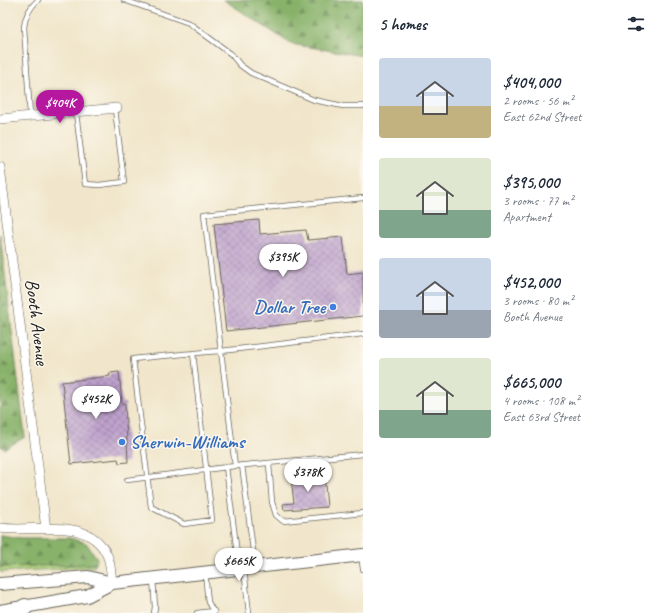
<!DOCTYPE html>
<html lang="en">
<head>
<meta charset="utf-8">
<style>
	body { margin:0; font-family:Caveat,sans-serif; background:#f2f2f3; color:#1f2937; height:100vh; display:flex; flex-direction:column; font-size:15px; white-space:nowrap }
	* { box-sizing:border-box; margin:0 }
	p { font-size:13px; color:#747a83 }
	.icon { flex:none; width:22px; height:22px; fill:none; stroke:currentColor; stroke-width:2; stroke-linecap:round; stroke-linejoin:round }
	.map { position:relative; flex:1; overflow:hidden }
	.side { display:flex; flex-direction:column; background:#fff; width:300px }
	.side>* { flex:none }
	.price { position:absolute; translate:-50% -34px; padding:0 9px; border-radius:14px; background:#fff; color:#222; font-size:13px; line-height:26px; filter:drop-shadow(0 1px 2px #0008) }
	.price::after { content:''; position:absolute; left:50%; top:24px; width:12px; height:9px; margin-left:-6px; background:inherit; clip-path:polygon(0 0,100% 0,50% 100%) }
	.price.selected { background:#b5179e; color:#fff }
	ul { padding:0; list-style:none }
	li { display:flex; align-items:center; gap:12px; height:100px; padding:0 16px }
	li span { display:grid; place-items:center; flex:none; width:112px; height:80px; border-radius:4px; color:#555 }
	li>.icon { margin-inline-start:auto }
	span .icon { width:48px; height:48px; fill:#fffc; stroke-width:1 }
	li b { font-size:17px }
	h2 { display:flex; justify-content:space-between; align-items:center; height:48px; padding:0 16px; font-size:17px }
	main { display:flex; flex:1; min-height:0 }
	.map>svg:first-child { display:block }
	.grass { fill:#abd07a; stroke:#64764b }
	.forest { fill:url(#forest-firs); stroke:#526743 }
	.building { fill:url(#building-cross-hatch) }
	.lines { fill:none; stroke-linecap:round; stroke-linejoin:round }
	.lane-casing { stroke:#676359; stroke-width:6 }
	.street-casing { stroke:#676359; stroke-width:10 }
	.secondary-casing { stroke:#676359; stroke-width:14 }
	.highway-casing { stroke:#676359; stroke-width:18 }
	.lane { stroke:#fff; stroke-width:4.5 }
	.street { stroke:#fff; stroke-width:9 }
	.secondary { stroke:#fff; stroke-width:12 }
	.highway { stroke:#fff; stroke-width:16 }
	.shop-dot { fill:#3f7fe0; stroke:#fbf7ec; stroke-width:1.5 }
	.labels { text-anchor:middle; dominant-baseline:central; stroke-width:3; stroke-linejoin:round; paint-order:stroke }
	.shop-label { font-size:19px; font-weight:bold; fill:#366cbe; stroke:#fbf7ec; text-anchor:end }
	.street-label { font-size:19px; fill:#1c1c1c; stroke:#fbf7ec }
</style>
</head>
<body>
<main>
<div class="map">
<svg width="363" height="613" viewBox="0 0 363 613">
	<defs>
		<pattern id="forest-firs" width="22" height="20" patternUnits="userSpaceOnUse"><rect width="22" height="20" fill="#88b26a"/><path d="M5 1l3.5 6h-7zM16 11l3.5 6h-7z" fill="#6e9056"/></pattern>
		<pattern id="building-cross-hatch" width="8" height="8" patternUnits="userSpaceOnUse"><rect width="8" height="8" fill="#bfa3ce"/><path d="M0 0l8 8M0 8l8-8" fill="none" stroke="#9a84a6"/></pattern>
	</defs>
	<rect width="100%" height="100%" fill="#fbf7ec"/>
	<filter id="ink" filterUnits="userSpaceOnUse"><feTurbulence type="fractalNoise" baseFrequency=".025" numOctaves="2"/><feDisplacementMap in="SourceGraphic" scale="8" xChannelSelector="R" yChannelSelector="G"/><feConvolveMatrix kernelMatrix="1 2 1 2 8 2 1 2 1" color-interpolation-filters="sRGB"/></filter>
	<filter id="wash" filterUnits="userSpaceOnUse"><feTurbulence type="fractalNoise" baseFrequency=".012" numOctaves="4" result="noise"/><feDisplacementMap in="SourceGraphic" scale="16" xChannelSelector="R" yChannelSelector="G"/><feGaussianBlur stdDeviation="0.9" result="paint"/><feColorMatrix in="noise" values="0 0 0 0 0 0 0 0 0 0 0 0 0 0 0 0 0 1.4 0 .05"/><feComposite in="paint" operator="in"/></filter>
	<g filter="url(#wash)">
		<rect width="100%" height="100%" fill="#f1e6cb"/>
		<!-- grass -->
		<path class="grass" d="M 96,564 L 94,567 L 0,572 L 0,567 Z"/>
		<!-- forest -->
		<path class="forest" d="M 224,0 L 363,0 L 363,56 L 291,44 Z
			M 0,234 L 25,437 L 4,449 L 0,445 Z
			M 0,535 L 21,538 L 69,538 L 86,543 L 97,558 L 96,564 L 0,567 Z"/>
		<g id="blocks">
			<!-- building -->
			<path class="building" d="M 259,220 L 260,234 L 306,230 L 308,240 L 343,237 L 347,274 L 363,272 L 363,316 L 226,331 L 214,224 Z
				M 119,372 L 122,403 L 125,403 L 128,462 L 119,463 L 118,459 L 71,464 L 62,382 L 110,376 L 109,373 Z
				M 324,474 L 327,507 L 284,510 L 283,504 L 294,503 L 291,478 Z"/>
		</g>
	</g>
	<g filter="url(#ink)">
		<use href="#blocks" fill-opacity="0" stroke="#676359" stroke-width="1"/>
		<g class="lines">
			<defs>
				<path id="lane" d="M 124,0 L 189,23 L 231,54 L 240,65 L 251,73 L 314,100 L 343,106 L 363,106
					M 76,113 L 85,184 L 99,185 L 124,182 L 115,109
					M 30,115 L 24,27 C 25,16 29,8 38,0
					M 193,353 L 212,520 L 184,524 L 151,507 L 133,359 C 162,356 192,353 221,351 L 204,214 L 363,198
					M 269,464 L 272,502 L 276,515 L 283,521 L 363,513
					M 242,465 L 255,566
					M 235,466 L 221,351 L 363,334
					M 226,467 L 239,569
					M 127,480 L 235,466 L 363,454
					M 361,555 L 363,569
					M 244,569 L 249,613
					M 205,573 L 208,602 L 214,613
					M 153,579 L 155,607 L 154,613
					M 197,613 L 214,611"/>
				<path id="street" d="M 0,119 L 117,108
					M 0,167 L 46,529
					M 0,528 C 35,533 89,515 107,555 C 111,563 111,575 112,583"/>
				<path id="secondary" d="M 0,584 L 88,577 L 112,583 L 363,555
					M 0,611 L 87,596 L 112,583"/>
				<path id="highway" d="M 17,613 L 25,607"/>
			</defs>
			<!-- lane casing -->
			<use href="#lane" class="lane-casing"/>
			<!-- street casing -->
			<use href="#street" class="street-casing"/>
			<!-- secondary casing -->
			<use href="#secondary" class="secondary-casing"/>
			<!-- highway casing -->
			<use href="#highway" class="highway-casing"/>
			<!-- lane -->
			<use href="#lane" class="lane"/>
			<!-- street -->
			<use href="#street" class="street"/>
			<!-- secondary -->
			<use href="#secondary" class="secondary"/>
			<!-- highway -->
			<use href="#highway" class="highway"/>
		</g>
	</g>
	<!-- markers -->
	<g class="shop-dot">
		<circle cx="333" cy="307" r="4"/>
		<circle cx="122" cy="442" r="4"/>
	</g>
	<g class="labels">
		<!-- shop labels -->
		<g class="shop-label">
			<text x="325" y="307">Dollar Tree</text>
			<text x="130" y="442" text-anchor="start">Sherwin-Williams</text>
		</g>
		<!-- street labels -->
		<g class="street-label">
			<text transform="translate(37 322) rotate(83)">Booth Avenue</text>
		</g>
	</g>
</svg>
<b class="price selected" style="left:60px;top:124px">$404K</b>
<b class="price" style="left:283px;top:278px">$395K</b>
<b class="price" style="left:96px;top:420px">$452K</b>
<b class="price" style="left:308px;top:493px">$378K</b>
<b class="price" style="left:239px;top:582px">$665K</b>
</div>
<section class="side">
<h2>5 homes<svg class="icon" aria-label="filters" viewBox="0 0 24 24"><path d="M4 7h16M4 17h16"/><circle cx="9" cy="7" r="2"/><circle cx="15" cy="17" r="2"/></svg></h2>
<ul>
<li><span style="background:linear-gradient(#c9d6e8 60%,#c2b280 0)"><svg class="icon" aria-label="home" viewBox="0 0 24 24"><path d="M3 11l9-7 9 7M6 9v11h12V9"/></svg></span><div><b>$404,000</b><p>2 rooms · 56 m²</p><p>East 62nd Street</p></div></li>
<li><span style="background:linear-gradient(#dfe7d0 65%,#7fa58c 0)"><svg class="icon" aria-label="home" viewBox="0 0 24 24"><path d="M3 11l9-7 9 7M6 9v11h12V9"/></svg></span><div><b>$395,000</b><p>3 rooms · 77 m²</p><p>Apartment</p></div></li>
<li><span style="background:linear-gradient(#c9d6e8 65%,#9aa5b1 0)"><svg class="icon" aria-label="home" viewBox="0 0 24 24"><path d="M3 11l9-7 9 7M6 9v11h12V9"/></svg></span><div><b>$452,000</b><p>3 rooms · 80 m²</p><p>Booth Avenue</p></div></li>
<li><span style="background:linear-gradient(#dfe7d0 65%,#7fa58c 0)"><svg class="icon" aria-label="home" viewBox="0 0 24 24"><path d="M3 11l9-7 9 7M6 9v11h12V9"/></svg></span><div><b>$665,000</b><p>4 rooms · 108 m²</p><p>East 63rd Street</p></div></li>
</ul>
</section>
</main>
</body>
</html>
